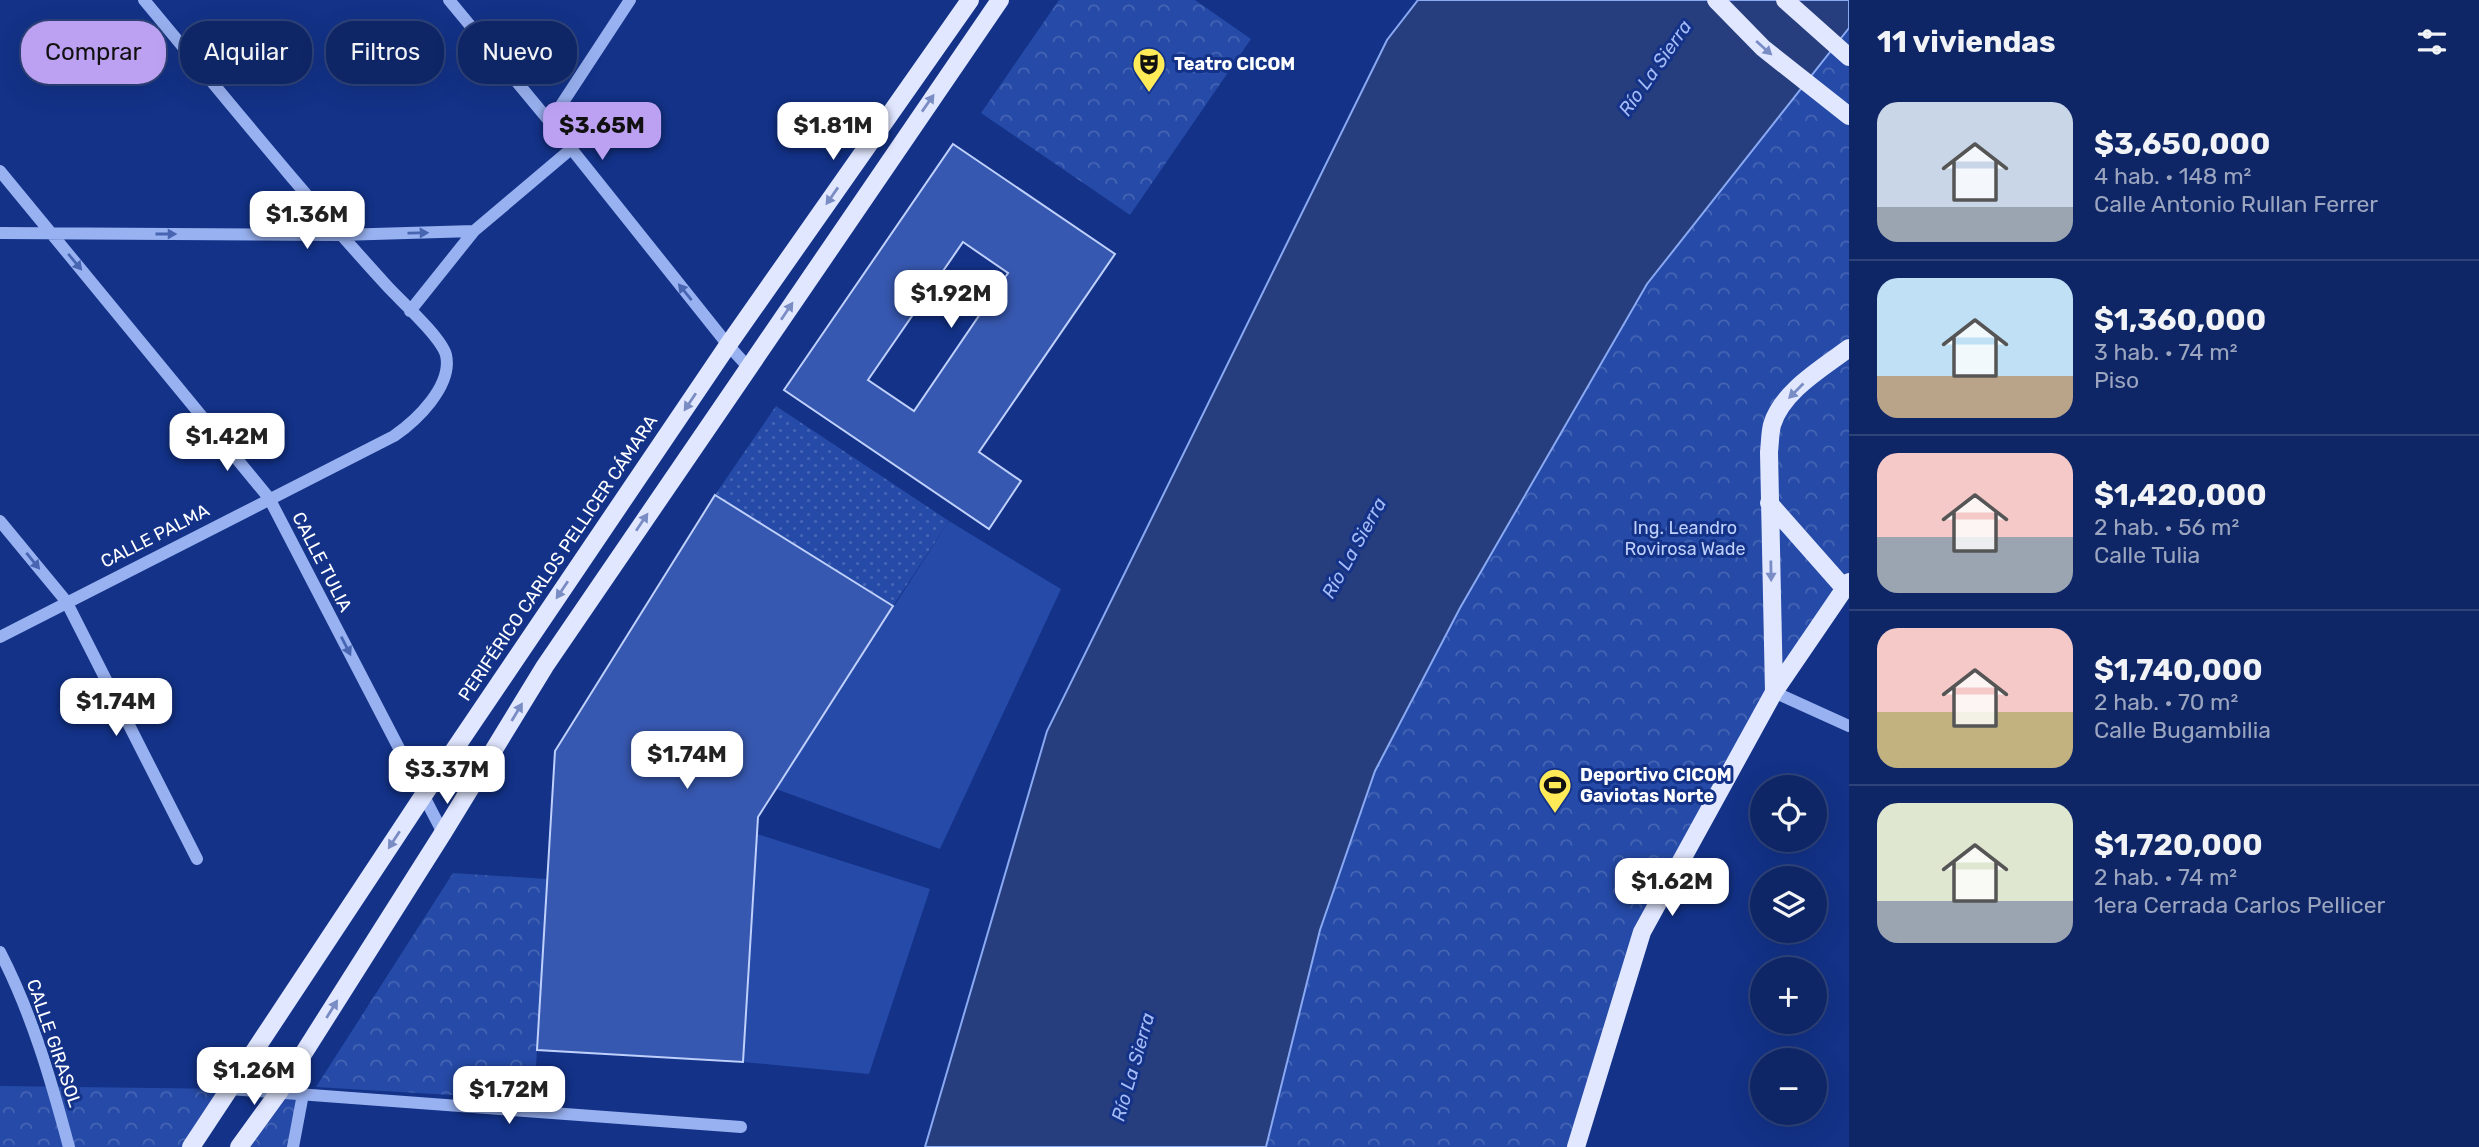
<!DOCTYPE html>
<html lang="es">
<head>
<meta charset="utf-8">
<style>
	body { margin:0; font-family:Rubik,sans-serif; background:#172e6c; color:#f1f3f6; height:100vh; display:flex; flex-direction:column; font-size:26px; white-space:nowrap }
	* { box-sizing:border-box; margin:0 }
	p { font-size:23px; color:#9ba5bf }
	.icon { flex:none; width:38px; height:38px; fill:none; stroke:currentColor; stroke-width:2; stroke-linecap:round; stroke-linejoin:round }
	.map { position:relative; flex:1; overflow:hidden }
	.sheet { display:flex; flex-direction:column; background:#0e2666; width:630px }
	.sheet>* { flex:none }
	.top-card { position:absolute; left:21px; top:21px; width:665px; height:63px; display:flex; gap:14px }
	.controls { position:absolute; left:1750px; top:775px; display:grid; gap:14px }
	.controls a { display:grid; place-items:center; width:77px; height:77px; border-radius:50%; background:#0e2666; box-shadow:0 7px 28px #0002,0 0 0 2px #2e437a; font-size:35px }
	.price { position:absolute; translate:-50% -60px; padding:0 16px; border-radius:14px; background:#fff; color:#222; font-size:23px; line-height:46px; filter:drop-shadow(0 2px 4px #0008) }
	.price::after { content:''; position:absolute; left:50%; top:42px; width:21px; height:16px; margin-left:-10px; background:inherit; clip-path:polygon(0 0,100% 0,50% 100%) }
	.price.on { background:#bca0f2; color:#111 }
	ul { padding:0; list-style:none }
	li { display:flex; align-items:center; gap:21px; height:175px; padding:0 28px }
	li+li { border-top:2px solid #2e437a }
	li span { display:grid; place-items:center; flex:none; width:196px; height:140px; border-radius:21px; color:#555 }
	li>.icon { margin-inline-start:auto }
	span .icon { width:84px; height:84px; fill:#fffc; stroke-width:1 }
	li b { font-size:30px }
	h2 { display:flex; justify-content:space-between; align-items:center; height:84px; padding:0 28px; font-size:30px }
	.chip { padding:0 24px; border-radius:28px; background:#0e2666; box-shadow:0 7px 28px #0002,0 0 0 2px #2e437a; font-size:24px; line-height:63px }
	.chip.on { background:#bca0f2; color:#111 }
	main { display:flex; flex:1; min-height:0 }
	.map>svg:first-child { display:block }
	.grass { fill:#254aa7 }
	.park { fill:url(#park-crowns) }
	.garden { fill:url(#garden-dots) }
	.water { fill:#273e7e; stroke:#8aa9f3; stroke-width:2 }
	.building { fill:#3758b0; stroke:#bed0fb; stroke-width:2; fill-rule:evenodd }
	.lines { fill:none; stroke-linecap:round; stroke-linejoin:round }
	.minor { stroke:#98b1f0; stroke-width:12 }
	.major { stroke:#e1e7ff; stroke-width:18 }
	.oneway { fill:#7a8cc4 }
	.oneway2 { fill:#4865b2 }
	.labels { text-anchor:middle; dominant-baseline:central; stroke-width:6; stroke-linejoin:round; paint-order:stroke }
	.poi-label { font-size:18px; font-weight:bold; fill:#fff; stroke:#133288; text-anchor:start }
	.park-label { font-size:18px; fill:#bed0fb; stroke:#133288 }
	.street-label { font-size:18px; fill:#fff; stroke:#133288 }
	.water-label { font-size:19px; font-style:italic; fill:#a4bbf7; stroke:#133288 }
</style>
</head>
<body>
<main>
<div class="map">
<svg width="1849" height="1147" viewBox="0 0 1849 1147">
	<defs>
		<pattern id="park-crowns" width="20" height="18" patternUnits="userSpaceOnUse" patternTransform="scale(1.75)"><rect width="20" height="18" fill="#254aa7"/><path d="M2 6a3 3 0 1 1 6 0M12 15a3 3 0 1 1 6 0" fill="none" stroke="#4665b4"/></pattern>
		<pattern id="garden-dots" width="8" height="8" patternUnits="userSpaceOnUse" patternTransform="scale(1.75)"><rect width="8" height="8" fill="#254aa7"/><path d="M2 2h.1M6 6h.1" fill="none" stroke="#4665b4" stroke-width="1.8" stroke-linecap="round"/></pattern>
	</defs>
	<rect width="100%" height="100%" fill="#133288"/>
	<!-- grass -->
	<path class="grass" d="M 949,521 L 1061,589 L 940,849 L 776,789 Z
		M 757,834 L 930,889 L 869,1074 L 743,1062 Z"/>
	<!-- park -->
	<path class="park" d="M 1059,0 L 1195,0 L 1251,39 L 1130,215 L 981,113 Z
		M 1849,28 L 1849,582 L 1642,932 L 1581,1147 L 1266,1147 L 1320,930 L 1375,771 L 1460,608 L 1647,284 Z
		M 453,873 L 547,879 L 534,1100 L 316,1087 Z
		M 0,1086 L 230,1089 L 191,1147 L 0,1147 Z
		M 279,1092 L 303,1094 L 293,1147 L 239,1147 Z"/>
	<!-- garden -->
	<path class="garden" d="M 776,406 L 949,521 L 893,606 L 715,495 Z"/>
	<!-- water -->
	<path class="water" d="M 1418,0 L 1849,0 L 1849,28 L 1647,284 L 1460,608 L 1375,771 L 1320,930 L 1266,1147 L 925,1147 L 1047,731 L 1387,40 Z"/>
	<!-- building -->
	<path class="building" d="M 953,144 L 1115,254 L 979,452 L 1021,481 L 989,529 L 784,390 ZM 963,242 L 1008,273 L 914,411 L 868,380 Z
		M 715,495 L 893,606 L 758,817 L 743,1062 L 537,1050 L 555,751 Z"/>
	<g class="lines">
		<!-- minor -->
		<path class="minor" d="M 449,0 L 550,122 L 728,345 L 749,368
			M 550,122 L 630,0
			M 0,171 L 269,498 L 443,833
			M 0,233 L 340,235 L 474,231 L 571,149
			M 410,311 L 474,231
			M 0,521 L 66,601 L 197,859
			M 0,637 L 394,436 C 416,421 453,386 446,355 C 441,337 402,302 388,287 C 303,194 224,96 144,0
			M 1774,692 L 1849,726
			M 0,952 C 32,1014 51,1080 69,1147
			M 230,1089 L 741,1127
			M 293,1147 L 303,1094"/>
		<!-- major -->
		<path class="major" d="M 1716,0 L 1763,48 L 1849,116
			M 1785,0 L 1849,57
			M 1769,503 L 1845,589
			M 1774,692 L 1769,452 C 1770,443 1770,433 1772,425 C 1782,391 1823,368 1849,348
			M 191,1147 L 423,796 L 728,345 L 970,0
			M 239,1147 L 279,1092 L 443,833 L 545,666 L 1000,0
			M 1576,1147 L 1642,932 L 1774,692 L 1849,582"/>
	</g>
	<!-- one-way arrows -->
	<defs><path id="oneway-solid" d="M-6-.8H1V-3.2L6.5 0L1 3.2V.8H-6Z" transform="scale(1.75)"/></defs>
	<g class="oneway">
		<use href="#oneway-solid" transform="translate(1764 48) rotate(42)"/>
		<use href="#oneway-solid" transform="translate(928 103) rotate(-55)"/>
		<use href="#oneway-solid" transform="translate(832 196) rotate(125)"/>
		<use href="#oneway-solid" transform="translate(787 311) rotate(-56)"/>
		<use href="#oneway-solid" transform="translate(1796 391) rotate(135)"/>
		<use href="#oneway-solid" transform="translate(690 402) rotate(124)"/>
		<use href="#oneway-solid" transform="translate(642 522) rotate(-56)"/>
		<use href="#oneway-solid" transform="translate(1771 571) rotate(89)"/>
		<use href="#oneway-solid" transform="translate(562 590) rotate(124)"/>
		<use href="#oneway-solid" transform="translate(517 712) rotate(-59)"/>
		<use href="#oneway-solid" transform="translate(394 840) rotate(123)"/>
		<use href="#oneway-solid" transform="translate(332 1009) rotate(-58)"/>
	</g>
	<g class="oneway2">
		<use href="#oneway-solid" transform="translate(418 233) rotate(-1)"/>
		<use href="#oneway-solid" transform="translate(166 234)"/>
		<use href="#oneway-solid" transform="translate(75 262) rotate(50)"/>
		<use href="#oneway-solid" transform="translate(685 292) rotate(-129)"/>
		<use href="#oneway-solid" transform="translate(33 561) rotate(51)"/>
		<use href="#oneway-solid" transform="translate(346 646) rotate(63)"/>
	</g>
	<!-- icons -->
	<defs>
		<symbol id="theatre-pin" viewBox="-11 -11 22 30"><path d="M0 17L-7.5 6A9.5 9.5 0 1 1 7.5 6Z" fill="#ffeb57" stroke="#133288"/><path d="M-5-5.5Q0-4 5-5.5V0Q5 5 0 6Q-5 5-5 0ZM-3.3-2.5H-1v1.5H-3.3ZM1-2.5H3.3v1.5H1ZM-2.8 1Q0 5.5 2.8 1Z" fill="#111"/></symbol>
		<symbol id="stadium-pin" viewBox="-11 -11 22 30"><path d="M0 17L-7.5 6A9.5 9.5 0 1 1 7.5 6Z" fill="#ffeb57" stroke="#133288"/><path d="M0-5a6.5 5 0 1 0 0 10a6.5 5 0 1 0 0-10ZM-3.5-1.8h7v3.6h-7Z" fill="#111"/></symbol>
	</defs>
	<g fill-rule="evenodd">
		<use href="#theatre-pin" x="1130" y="45" width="38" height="52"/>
		<use href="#stadium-pin" x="1536" y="766" width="38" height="52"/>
	</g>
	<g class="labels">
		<!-- poi labels -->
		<g class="poi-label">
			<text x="1174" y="64">Teatro CICOM</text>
			<text x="1580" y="775">Deportivo CICOM<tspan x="1580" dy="21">Gaviotas Norte</tspan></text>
		</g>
		<!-- park labels -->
		<g class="park-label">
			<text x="1685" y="528">Ing. Leandro<tspan x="1685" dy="21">Rovirosa Wade</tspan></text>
		</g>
		<!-- street labels -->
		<g class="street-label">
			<text transform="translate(155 536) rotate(-27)">CALLE PALMA</text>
			<text transform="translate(558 558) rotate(-56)">PERIFÉRICO CARLOS PELLICER CÁMARA</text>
			<text transform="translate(322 562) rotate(63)">CALLE TULIA</text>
			<text transform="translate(54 1043) rotate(71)">CALLE GIRASOL</text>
		</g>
		<!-- water labels -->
		<g class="water-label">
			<text transform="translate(1655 68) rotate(-55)">Río La Sierra</text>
			<text transform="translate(1354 548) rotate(-61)">Río La Sierra</text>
			<text transform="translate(1133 1067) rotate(-74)">Río La Sierra</text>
		</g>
	</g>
</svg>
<div class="controls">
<a><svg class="icon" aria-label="locate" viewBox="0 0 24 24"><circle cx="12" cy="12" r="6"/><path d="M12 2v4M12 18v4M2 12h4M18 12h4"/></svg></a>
<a><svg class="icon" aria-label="layers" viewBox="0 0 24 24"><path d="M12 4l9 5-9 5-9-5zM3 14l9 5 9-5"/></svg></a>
<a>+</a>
<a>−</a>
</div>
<b class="price on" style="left:602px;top:162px">$3.65M</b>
<b class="price" style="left:833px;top:162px">$1.81M</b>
<b class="price" style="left:307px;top:251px">$1.36M</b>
<b class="price" style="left:951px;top:330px">$1.92M</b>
<b class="price" style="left:227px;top:473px">$1.42M</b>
<b class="price" style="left:116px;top:738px">$1.74M</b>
<b class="price" style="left:687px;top:791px">$1.74M</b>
<b class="price" style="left:447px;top:806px">$3.37M</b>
<b class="price" style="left:1672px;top:918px">$1.62M</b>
<b class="price" style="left:254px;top:1107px">$1.26M</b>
<b class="price" style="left:509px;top:1126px">$1.72M</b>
<div class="top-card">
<a class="chip on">Comprar</a>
<a class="chip">Alquilar</a>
<a class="chip">Filtros</a>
<a class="chip">Nuevo</a>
</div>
</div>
<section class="sheet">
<h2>11 viviendas<svg class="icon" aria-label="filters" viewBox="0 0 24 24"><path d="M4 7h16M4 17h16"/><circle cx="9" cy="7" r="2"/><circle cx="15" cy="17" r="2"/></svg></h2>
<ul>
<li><span style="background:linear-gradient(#c9d6e8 75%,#9aa5b1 0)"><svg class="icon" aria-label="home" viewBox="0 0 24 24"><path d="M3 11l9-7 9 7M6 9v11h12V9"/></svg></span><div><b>$3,650,000</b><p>4 hab. · 148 m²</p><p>Calle Antonio Rullan Ferrer</p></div></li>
<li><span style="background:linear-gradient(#bfe0f5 70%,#b9a48a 0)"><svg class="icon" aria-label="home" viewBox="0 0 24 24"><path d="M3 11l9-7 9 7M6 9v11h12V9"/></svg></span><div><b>$1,360,000</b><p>3 hab. · 74 m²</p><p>Piso</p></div></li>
<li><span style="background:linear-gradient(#f6c9c9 60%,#9aa5b1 0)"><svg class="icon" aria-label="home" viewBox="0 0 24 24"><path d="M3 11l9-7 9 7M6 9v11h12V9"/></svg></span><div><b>$1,420,000</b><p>2 hab. · 56 m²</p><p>Calle Tulia</p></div></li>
<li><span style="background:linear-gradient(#f6c9c9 60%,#c2b280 0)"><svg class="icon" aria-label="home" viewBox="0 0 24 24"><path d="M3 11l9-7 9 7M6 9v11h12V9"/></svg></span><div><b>$1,740,000</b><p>2 hab. · 70 m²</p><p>Calle Bugambilia</p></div></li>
<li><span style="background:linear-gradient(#dfe7d0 70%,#9aa5b1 0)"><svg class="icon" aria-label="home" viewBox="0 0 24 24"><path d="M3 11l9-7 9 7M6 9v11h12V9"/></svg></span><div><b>$1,720,000</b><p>2 hab. · 74 m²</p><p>1era Cerrada Carlos Pellicer</p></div></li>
</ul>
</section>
</main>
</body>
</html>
